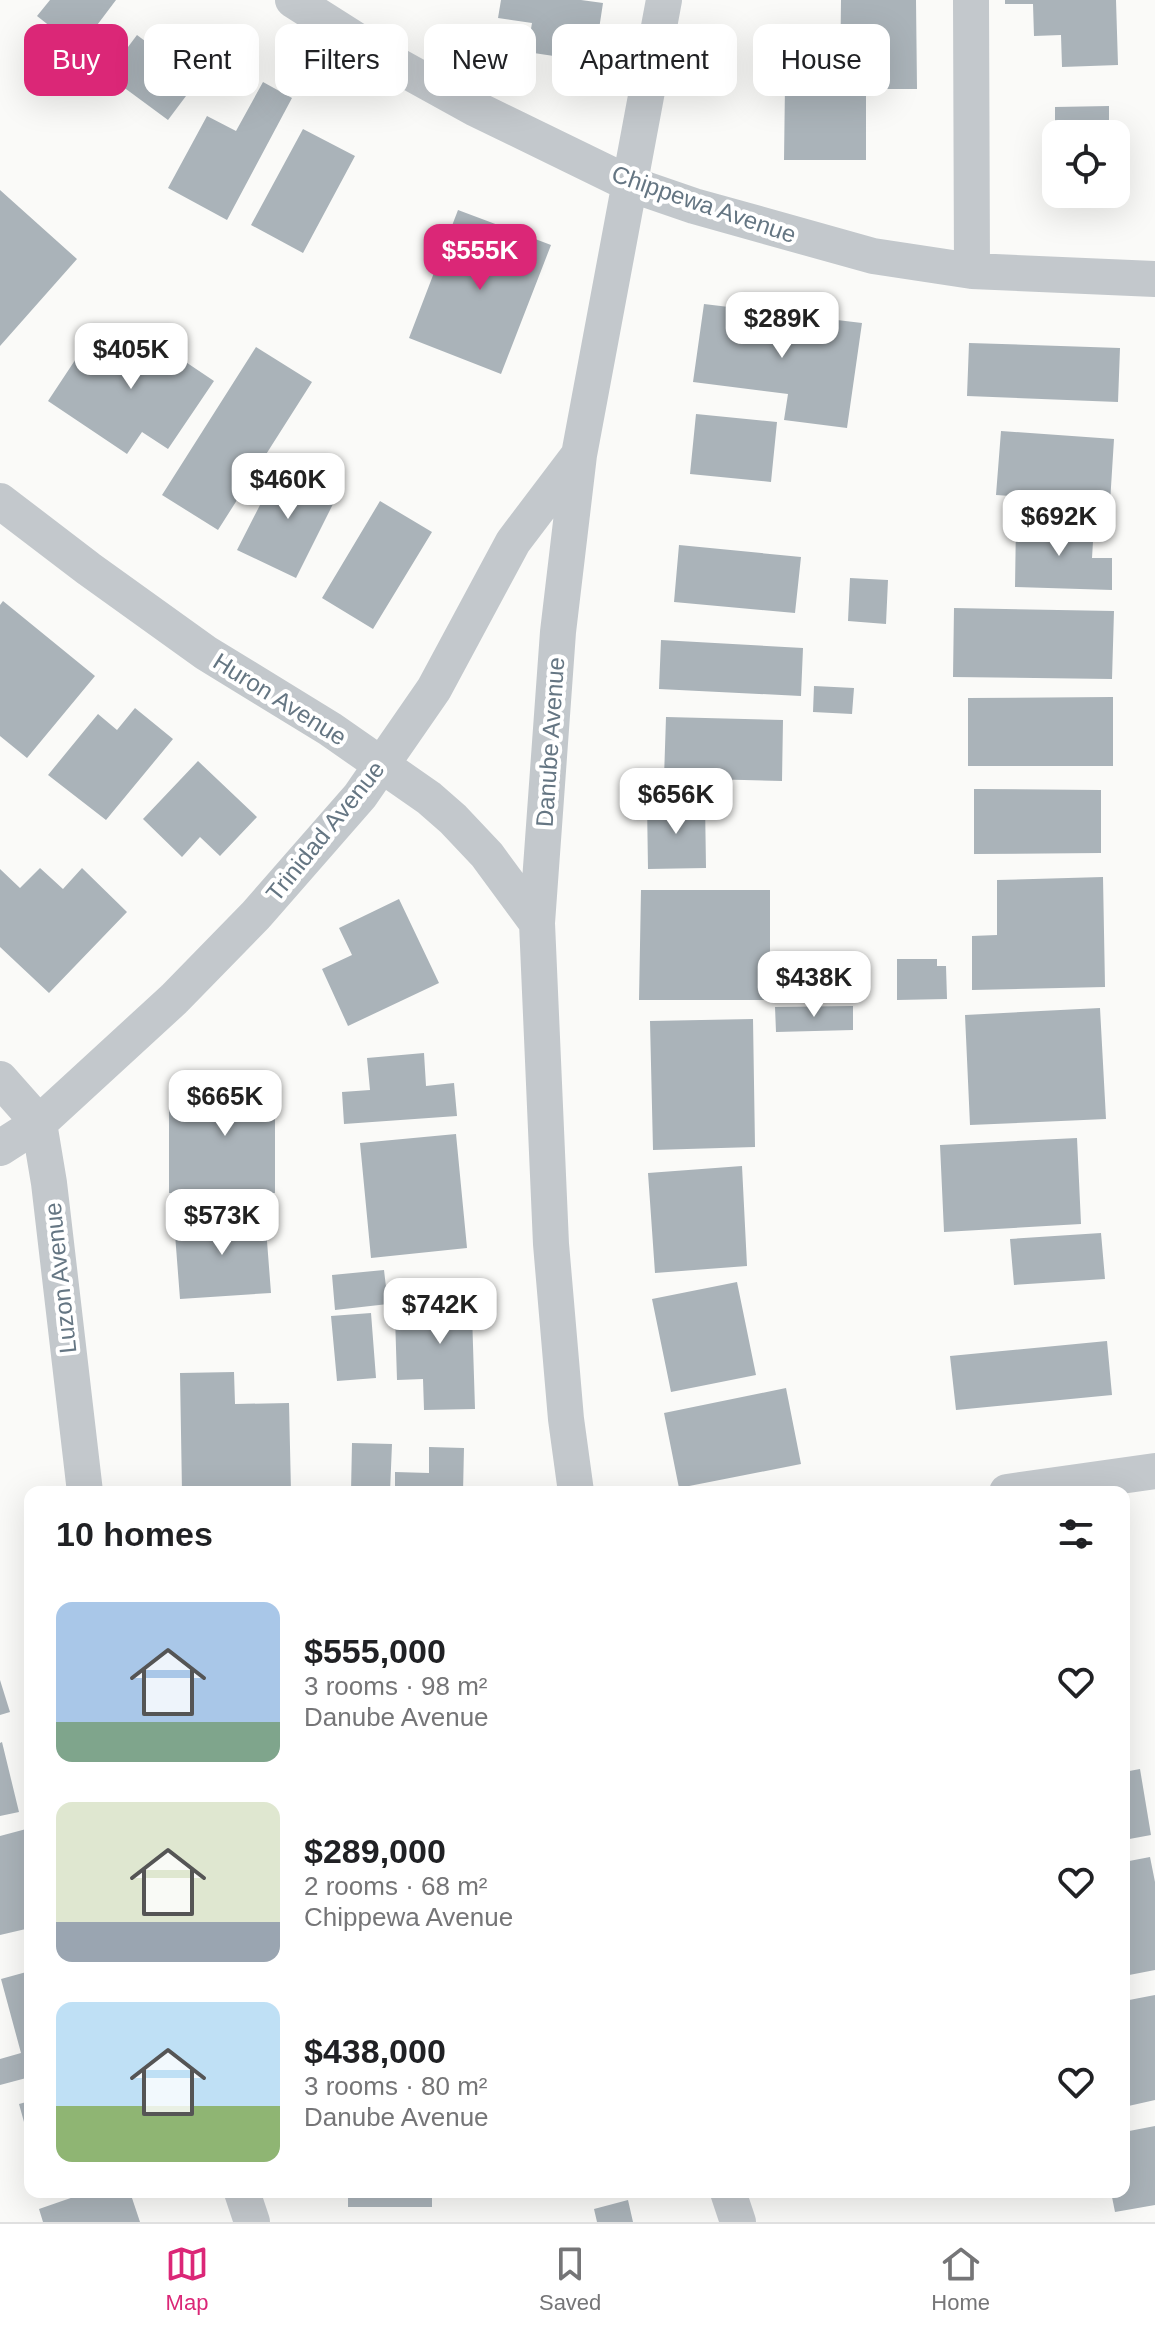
<!DOCTYPE html>
<html lang="en">
<head>
<meta charset="utf-8">
<style>
	body { margin:0; font-family:Helvetica,sans-serif; background:#f2f2f2; color:#202124; height:100vh; display:flex; flex-direction:column; font-size:30px; white-space:nowrap }
	* { box-sizing:border-box; margin:0 }
	p { font-size:26px; color:#757577 }
	.icon { flex:none; width:44px; height:44px; fill:none; stroke:currentColor; stroke-width:2; stroke-linecap:round; stroke-linejoin:round }
	.map { position:relative; flex:1; overflow:hidden }
	.side { position:absolute; left:24px; top:1486px; width:1106px; height:712px; display:flex; flex-direction:column; background:#fff; border-radius:16px; box-shadow:0 8px 32px #0002 }
	.side>* { flex:none }
	.hud { position:absolute; left:24px; top:24px; width:1108px; height:72px; display:flex; gap:16px }
	.fabs { position:absolute; left:1042px; top:120px; display:grid; gap:16px }
	.fabs a { display:grid; place-items:center; width:88px; height:88px; border-radius:16px; background:#fff; box-shadow:0 8px 32px #0002; font-size:40px }
	.price { position:absolute; translate:-50% -68px; padding:0 18px; border-radius:16px; background:#fff; color:#222; font-size:26px; line-height:52px; filter:drop-shadow(0 2px 4px #0008) }
	.price::after { content:''; position:absolute; left:50%; top:48px; width:24px; height:18px; margin-left:-12px; background:inherit; clip-path:polygon(0 0,100% 0,50% 100%) }
	.price.active { background:#db2777; color:#fff }
	ul { padding:0; list-style:none }
	li { display:flex; align-items:center; gap:24px; height:200px; padding:0 32px }
	li span { display:grid; place-items:center; flex:none; width:224px; height:160px; border-radius:16px; color:#555 }
	li>.icon { margin-inline-start:auto }
	span .icon { width:96px; height:96px; fill:#fffc; stroke-width:1 }
	li b { font-size:34px }
	h2 { display:flex; justify-content:space-between; align-items:center; height:96px; padding:0 32px; font-size:34px }
	.pill { padding:0 28px; border-radius:16px; background:#fff; box-shadow:0 8px 32px #0002; font-size:28px; line-height:72px }
	.pill.active { background:#db2777; color:#fff }
	.tabs { display:flex; justify-content:space-around; align-items:center; height:112px; border-top:2px solid #e0e0e0; background:#fff; font-size:22px; color:#757577 }
	.tabs a { display:grid; justify-items:center; gap:4px }
	.tabs .active { color:#db2777 }
	.map>svg:first-child { display:block }
	.building { fill:#aab3b9 }
	.lines { fill:none; stroke-linecap:round; stroke-linejoin:round }
	.minor { stroke:#c3c8cc; stroke-width:36 }
	.labels { text-anchor:middle; dominant-baseline:central; stroke-width:8; stroke-linejoin:round; paint-order:stroke }
	.street-label { font-size:24px; fill:#657683; stroke:#fff }
</style>
</head>
<body>
<div class="map">
<svg width="1155" height="2222" viewBox="0 0 1155 2222">
	<rect width="100%" height="100%" fill="#fafaf8"/>
	<!-- building -->
	<path class="building" d="M 50,0 L 116,0 L 79,49 L 37,16 Z
		M 501,0 L 581,0 L 603,3 L 594,62 L 527,52 L 532,23 L 498,18 Z
		M 841,0 L 916,0 L 917,89 L 866,89 L 866,160 L 784,160 L 785,85 L 840,85 Z
		M 1005,0 L 1116,0 L 1118,65 L 1062,67 L 1061,35 L 1034,36 L 1033,4 L 1005,4 Z
		M 172,29 L 213,60 L 168,120 L 107,75 L 137,35 L 157,50 Z
		M 263,82 L 292,98 L 227,220 L 168,188 L 207,116 L 236,131 Z
		M 1109,106 L 1109,134 L 1055,134 L 1055,107 Z
		M 303,129 L 355,156 L 303,253 L 251,225 Z
		M 0,190 L 77,259 L 0,346 Z
		M 458,210 L 551,245 L 501,374 L 409,338 Z
		M 704,304 L 862,323 L 847,428 L 784,420 L 788,394 L 693,382 Z
		M 135,328 L 214,381 L 168,449 L 142,432 L 127,454 L 48,401 L 93,333 L 120,351 Z
		M 969,343 L 1120,348 L 1118,402 L 967,396 Z
		M 256,347 L 312,382 L 218,530 L 162,495 Z
		M 696,414 L 777,422 L 771,482 L 690,474 Z
		M 1001,431 L 1114,439 L 1110,503 L 996,495 Z
		M 281,464 L 339,492 L 296,578 L 237,550 Z
		M 380,501 L 432,532 L 373,629 L 322,598 Z
		M 1016,522 L 1094,525 L 1092,558 L 1112,558 L 1112,590 L 1015,587 Z
		M 679,545 L 801,557 L 795,613 L 674,602 Z
		M 850,578 L 888,580 L 886,624 L 848,621 Z
		M 3,601 L 95,676 L 27,758 L 0,736 L 0,605 Z
		M 954,608 L 1114,611 L 1112,679 L 953,677 Z
		M 661,640 L 803,648 L 801,696 L 659,689 Z
		M 814,686 L 854,688 L 852,714 L 813,712 Z
		M 1113,697 L 1113,766 L 968,766 L 968,698 Z
		M 135,708 L 173,739 L 106,820 L 48,775 L 98,714 L 117,730 Z
		M 666,717 L 783,720 L 782,781 L 664,778 Z
		M 198,761 L 257,817 L 220,856 L 200,837 L 182,857 L 143,819 Z
		M 974,789 L 1101,790 L 1101,853 L 974,854 Z
		M 705,802 L 706,868 L 648,869 L 647,803 Z
		M 40,868 L 63,889 L 82,868 L 127,912 L 49,993 L 0,947 L 0,869 L 20,888 Z
		M 1103,877 L 1105,987 L 972,990 L 972,936 L 997,935 L 997,880 Z
		M 641,890 L 770,890 L 770,1000 L 639,1000 Z
		M 399,899 L 439,983 L 348,1026 L 322,969 L 352,955 L 339,928 Z
		M 897,959 L 937,959 L 937,966 L 946,966 L 947,999 L 897,1000 Z
		M 853,1006 L 853,1030 L 776,1032 L 775,1007 Z
		M 1100,1008 L 1106,1119 L 970,1125 L 965,1015 Z
		M 753,1019 L 755,1147 L 653,1150 L 650,1021 Z
		M 424,1053 L 426,1086 L 454,1083 L 457,1116 L 344,1124 L 342,1092 L 370,1090 L 367,1058 Z
		M 195,1078 L 275,1078 L 275,1193 L 169,1193 L 169,1107 L 195,1107 Z
		M 456,1134 L 467,1248 L 371,1258 L 360,1143 Z
		M 1077,1138 L 1081,1224 L 944,1232 L 940,1145 Z
		M 742,1166 L 747,1266 L 655,1273 L 648,1173 Z
		M 265,1215 L 271,1293 L 180,1299 L 174,1221 Z
		M 1101,1233 L 1105,1279 L 1014,1285 L 1010,1239 Z
		M 384,1270 L 388,1304 L 335,1310 L 332,1275 Z
		M 471,1282 L 475,1409 L 424,1410 L 423,1379 L 397,1380 L 395,1316 L 420,1315 L 419,1284 Z
		M 737,1282 L 756,1375 L 671,1392 L 652,1299 Z
		M 371,1313 L 376,1378 L 337,1381 L 331,1316 Z
		M 1107,1341 L 1112,1395 L 956,1410 L 950,1356 Z
		M 234,1372 L 235,1404 L 289,1403 L 291,1492 L 182,1492 L 180,1373 Z
		M 786,1388 L 801,1464 L 679,1488 L 664,1413 Z
		M 352,1443 L 392,1444 L 390,1492 L 351,1492 Z
		M 429,1447 L 464,1448 L 463,1492 L 395,1492 L 395,1472 L 429,1473 Z
		M 0,1680 L 10,1712 L 0,1715 Z
		M 2,1742 L 19,1812 L 0,1816 L 0,1743 Z
		M 1140,1769 L 1151,1835 L 1124,1840 L 1124,1772 Z
		M 30,1828 L 30,1928 L 0,1935 L 0,1836 Z
		M 1150,1857 L 1155,1882 L 1155,1970 L 1124,1976 L 1124,1862 Z
		M 30,1971 L 30,2077 L 0,2085 L 0,2059 L 21,2053 L 1,1979 Z
		M 1155,1995 L 1155,2100 L 1124,2107 L 1124,2001 Z
		M 30,2101 L 30,2140 L 29,2140 L 19,2104 Z
		M 1155,2126 L 1155,2205 L 1115,2212 L 1111,2192 L 1124,2192 L 1124,2132 Z
		M 88,2192 L 130,2192 L 140,2222 L 43,2222 L 39,2209 Z
		M 348,2192 L 432,2192 L 432,2207 L 348,2207 Z
		M 628,2200 L 633,2222 L 597,2222 L 594,2209 Z"/>
	<g class="lines">
		<!-- minor -->
		<path class="minor" d="M 293,0 L 389,61 L 474,108 L 630,184 L 694,206 L 873,256 L 972,271 L 1155,279
			M 971,0 L 972,271
			M 0,501 L 89,569 L 206,653 L 330,729 L 429,798 L 453,819 L 487,855 L 537,923
			M 0,1079 L 39,1123 L 49,1183 L 85,1492
			M 0,1148 L 39,1123 L 174,999 L 256,915 L 360,796 L 434,689 L 513,542 L 578,456
			M 576,1492 L 566,1419 L 551,1244 L 537,923 L 558,632 L 579,455 L 664,0
			M 1007,1492 L 1155,1471
			M 242,2192 L 252,2222
			M 728,2192 L 738,2222"/>
	</g>
	<g class="labels">
		<!-- street labels -->
		<g class="street-label">
			<text transform="translate(704 204) rotate(19)">Chippewa Avenue</text>
			<text transform="translate(280 699) rotate(32)">Huron Avenue</text>
			<text transform="translate(550 742) rotate(-86)">Danube Avenue</text>
			<text transform="translate(325 831) rotate(-51)">Trinidad Avenue</text>
			<text transform="translate(60 1278) rotate(-96)">Luzon Avenue</text>
		</g>
	</g>
</svg>
<div class="fabs">
<a><svg class="icon" aria-label="locate" viewBox="0 0 24 24"><circle cx="12" cy="12" r="6"/><path d="M12 2v4M12 18v4M2 12h4M18 12h4"/></svg></a>
</div>
<b class="price active" style="left:480px;top:292px">$555K</b>
<b class="price" style="left:782px;top:360px">$289K</b>
<b class="price" style="left:131px;top:391px">$405K</b>
<b class="price" style="left:288px;top:521px">$460K</b>
<b class="price" style="left:1059px;top:558px">$692K</b>
<b class="price" style="left:676px;top:836px">$656K</b>
<b class="price" style="left:814px;top:1019px">$438K</b>
<b class="price" style="left:225px;top:1138px">$665K</b>
<b class="price" style="left:222px;top:1257px">$573K</b>
<b class="price" style="left:440px;top:1346px">$742K</b>
<div class="hud">
<a class="pill active">Buy</a>
<a class="pill">Rent</a>
<a class="pill">Filters</a>
<a class="pill">New</a>
<a class="pill">Apartment</a>
<a class="pill">House</a>
</div>
<section class="side">
<h2>10 homes<svg class="icon" aria-label="filters" viewBox="0 0 24 24"><path d="M4 7h16M4 17h16"/><circle cx="9" cy="7" r="2"/><circle cx="15" cy="17" r="2"/></svg></h2>
<ul>
<li><span style="background:linear-gradient(#a9c7e8 75%,#7fa58c 0)"><svg class="icon" aria-label="home" viewBox="0 0 24 24"><path d="M3 11l9-7 9 7M6 9v11h12V9"/></svg></span><div><b>$555,000</b><p>3 rooms · 98 m²</p><p>Danube Avenue</p></div><svg class="icon" aria-label="heart" viewBox="0 0 24 24"><path d="M12 20l-8-8c-3-5 5-10 8-4 3-6 11-1 8 4z"/></svg></li>
<li><span style="background:linear-gradient(#dfe7d0 75%,#9aa5b1 0)"><svg class="icon" aria-label="home" viewBox="0 0 24 24"><path d="M3 11l9-7 9 7M6 9v11h12V9"/></svg></span><div><b>$289,000</b><p>2 rooms · 68 m²</p><p>Chippewa Avenue</p></div><svg class="icon" aria-label="heart" viewBox="0 0 24 24"><path d="M12 20l-8-8c-3-5 5-10 8-4 3-6 11-1 8 4z"/></svg></li>
<li><span style="background:linear-gradient(#bfe0f5 65%,#8fb573 0)"><svg class="icon" aria-label="home" viewBox="0 0 24 24"><path d="M3 11l9-7 9 7M6 9v11h12V9"/></svg></span><div><b>$438,000</b><p>3 rooms · 80 m²</p><p>Danube Avenue</p></div><svg class="icon" aria-label="heart" viewBox="0 0 24 24"><path d="M12 20l-8-8c-3-5 5-10 8-4 3-6 11-1 8 4z"/></svg></li>
</ul>
</section>
</div>
<nav class="tabs">
<a class="active"><svg class="icon" aria-label="map" viewBox="0 0 24 24"><path d="M3 6l6-2 6 2 6-2v14l-6 2-6-2-6 2zM9 4v14M15 6v14"/></svg>Map</a>
<a><svg class="icon" aria-label="saved" viewBox="0 0 24 24"><path d="M7 4h10v16l-5-4-5 4z"/></svg>Saved</a>
<a><svg class="icon" aria-label="home" viewBox="0 0 24 24"><path d="M3 11l9-7 9 7M6 9v11h12V9"/></svg>Home</a>
</nav>
</body>
</html>
